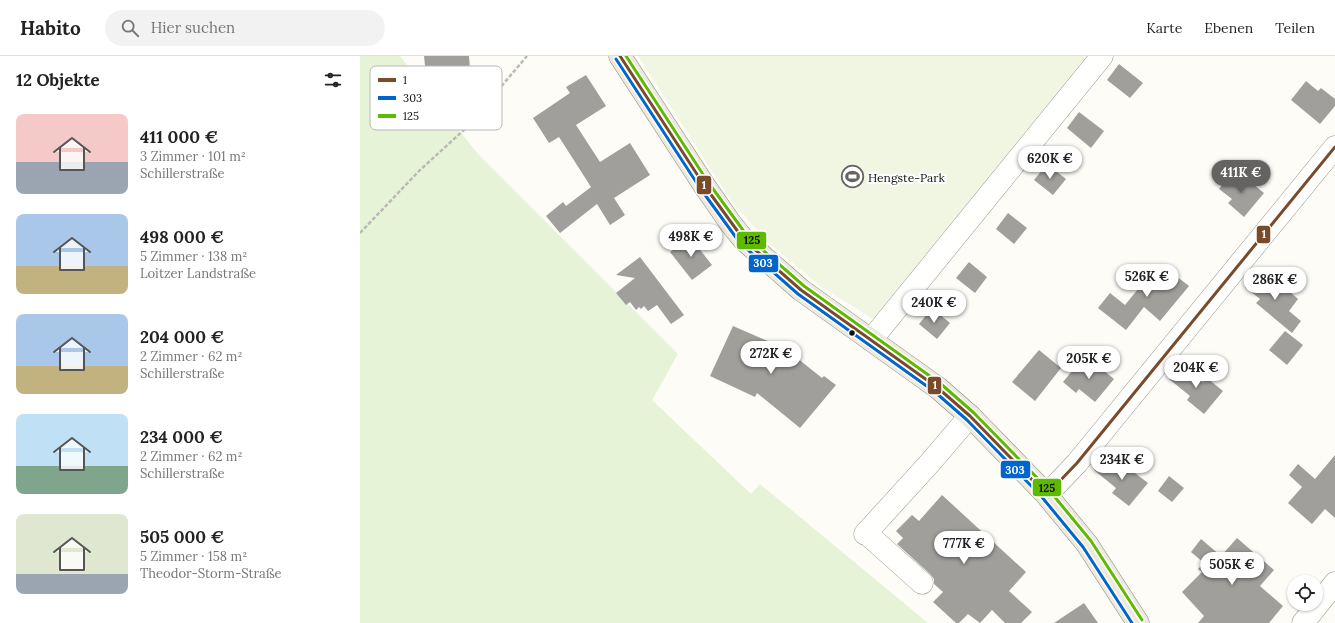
<!DOCTYPE html>
<html lang="de">
<head>
<meta charset="utf-8">
<style>
	body { margin:0; font-family:Lora,serif; background:#f2f2f2; color:#222; height:100vh; display:flex; flex-direction:column; font-size:15px; white-space:nowrap }
	* { box-sizing:border-box; margin:0 }
	p { font-size:13px; color:#767676 }
	.icon { flex:none; width:22px; height:22px; fill:none; stroke:currentColor; stroke-width:2; stroke-linecap:round; stroke-linejoin:round }
	.map { position:relative; flex:1; overflow:hidden }
	.drawer { display:flex; flex-direction:column; background:#fff; width:360px }
	.drawer>* { flex:none }
	.fabs { position:absolute; left:927px; top:519px; display:grid; gap:8px }
	.fabs a { display:grid; place-items:center; width:36px; height:36px; border-radius:50%; background:#fff; box-shadow:0 1px 3px #0004; font-size:20px }
	.price { position:absolute; translate:-50% -34px; padding:0 9px; border-radius:14px; background:#fff; color:#222; font-size:13px; line-height:26px; filter:drop-shadow(0 1px 2px #0008) }
	.price::after { content:''; position:absolute; left:50%; top:24px; width:12px; height:9px; margin-left:-6px; background:inherit; clip-path:polygon(0 0,100% 0,50% 100%) }
	.price.active { background:#646362; color:#fff }
	ul { padding:0; list-style:none }
	li { display:flex; align-items:center; gap:12px; height:100px; padding:0 16px }
	li span { display:grid; place-items:center; flex:none; width:112px; height:80px; border-radius:8px; color:#555 }
	li>.icon { margin-inline-start:auto }
	span .icon { width:48px; height:48px; fill:#fffc; stroke-width:1 }
	li b { font-size:17px }
	h2 { display:flex; justify-content:space-between; align-items:center; height:48px; padding:0 16px; font-size:17px }
	header { display:flex; align-items:center; gap:24px; box-sizing:border-box; height:56px; padding:0 20px; background:#fff; border-bottom:1px solid #e0e0e0 }
	header strong { font-size:19px }
	nav { display:flex; gap:22px; margin-inline-start:auto; font-size:14px }
	.search { width:280px; height:36px; background:#f2f2f2; display:flex; align-items:center; gap:10px; box-sizing:border-box; padding:0 14px; border-radius:22px; color:#767676; font-size:15px }
	main { display:flex; flex:1; min-height:0 }
	.map>svg:first-child { display:block }
	.green { fill:#e7f3d7 }
	.pitch { fill:#f0f6e1 }
	.building { fill:#a19f9c }
	.lines { fill:none; stroke-linecap:round; stroke-linejoin:round }
	.minor-casing { stroke:#979795; stroke-width:23 }
	.major-casing { stroke:#858482; stroke-width:23 }
	.path { stroke:#b9b9b8; stroke-width:2.5; stroke-dasharray:4 2; stroke-linecap:butt }
	.minor { stroke:#fffffe; stroke-width:22 }
	.major { stroke:#ede9dc; stroke-width:22 }
	.bus-1-casing { stroke:#fff; stroke-width:6 }
	.bus-2-casing { stroke:#fff; stroke-width:6 }
	.bus-3-casing { stroke:#fff; stroke-width:6 }
	.bus-1 { stroke:#7a4b2a; stroke-width:3 }
	.bus-2 { stroke:#06c; stroke-width:3 }
	.bus-3 { stroke:#5eb902; stroke-width:3 }
	.bus-dot { fill:#111; stroke:#fff; stroke-width:1.5 }
	.labels { text-anchor:middle; dominant-baseline:central; stroke-width:4; stroke-linejoin:round; paint-order:stroke }
	.poi-label { font-size:12px; fill:#111; stroke:#fff; text-anchor:start }
	.key { fill:#fff; stroke:#b8b8b8; stroke-width:1 }
	.key-label { font-size:11px; fill:#111 }
	.line-badge { stroke:#fff; stroke-width:1.5 }
	.badge-label { font-size:11px; text-anchor:middle; font-weight:bold; fill:#fff }
	.pale-badge-label { font-size:11px; text-anchor:middle; font-weight:bold; fill:#111 }
</style>
</head>
<body>
<header>
<strong>Habito</strong>
<div class="search"><svg class="icon" aria-label="search" viewBox="0 0 24 24"><circle cx="10" cy="10" r="6"/><path d="M15 15l6 6"/></svg>Hier suchen</div>
<nav><a>Karte</a><a>Ebenen</a><a>Teilen</a></nav>
</header>
<main>
<section class="drawer">
<h2>12 Objekte<svg class="icon" aria-label="filters" viewBox="0 0 24 24"><path d="M4 7h16M4 17h16"/><circle cx="9" cy="7" r="2"/><circle cx="15" cy="17" r="2"/></svg></h2>
<ul>
<li><span style="background:linear-gradient(#f6c9c9 60%,#9aa5b1 0)"><svg class="icon" aria-label="home" viewBox="0 0 24 24"><path d="M3 11l9-7 9 7M6 9v11h12V9"/></svg></span><div><b>411 000 €</b><p>3 Zimmer · 101 m²</p><p>Schillerstraße</p></div></li>
<li><span style="background:linear-gradient(#a9c7e8 65%,#c2b280 0)"><svg class="icon" aria-label="home" viewBox="0 0 24 24"><path d="M3 11l9-7 9 7M6 9v11h12V9"/></svg></span><div><b>498 000 €</b><p>5 Zimmer · 138 m²</p><p>Loitzer Landstraße</p></div></li>
<li><span style="background:linear-gradient(#a9c7e8 65%,#c2b280 0)"><svg class="icon" aria-label="home" viewBox="0 0 24 24"><path d="M3 11l9-7 9 7M6 9v11h12V9"/></svg></span><div><b>204 000 €</b><p>2 Zimmer · 62 m²</p><p>Schillerstraße</p></div></li>
<li><span style="background:linear-gradient(#bfe0f5 65%,#7fa58c 0)"><svg class="icon" aria-label="home" viewBox="0 0 24 24"><path d="M3 11l9-7 9 7M6 9v11h12V9"/></svg></span><div><b>234 000 €</b><p>2 Zimmer · 62 m²</p><p>Schillerstraße</p></div></li>
<li><span style="background:linear-gradient(#dfe7d0 75%,#9aa5b1 0)"><svg class="icon" aria-label="home" viewBox="0 0 24 24"><path d="M3 11l9-7 9 7M6 9v11h12V9"/></svg></span><div><b>505 000 €</b><p>5 Zimmer · 158 m²</p><p>Theodor-Storm-Straße</p></div></li>
</ul>
</section>
<div class="map">
<svg width="975" height="567" viewBox="0 0 975 567">
	<rect width="100%" height="100%" fill="#fdfcf7"/>
	<!-- green -->
	<path class="green" d="M 0,0 L 40,0 L 118,98 L 318,298 L 292,344 L 391,438 L 400,428 L 568,567 L 0,567 Z"/>
	<!-- pitch -->
	<path class="pitch" d="M 278,0 L 722,0 L 725,2 L 513,263 L 459,229 L 408,186 L 372,146 Z"/>
	<!-- building -->
	<path class="building" d="M 64,0 L 109,0 L 110,13 L 66,19 Z
		M 759,8 L 783,27 L 770,42 L 747,24 Z
		M 226,19 L 246,50 L 216,69 L 240,106 L 270,87 L 290,119 L 254,142 L 265,159 L 250,169 L 237,148 L 200,177 L 186,160 L 203,146 L 206,150 L 231,131 L 199,81 L 189,87 L 173,62 L 210,37 L 206,31 Z
		M 946,25 L 958,35 L 961,32 L 975,43 L 975,50 L 960,68 L 931,44 Z
		M 719,56 L 744,75 L 731,92 L 707,72 Z
		M 687,108 L 706,123 L 693,139 L 674,124 Z
		M 871,118 L 885,129 L 888,124 L 904,137 L 884,161 L 868,147 L 872,143 L 859,133 Z
		M 648,157 L 667,172 L 654,188 L 636,173 Z
		M 330,181 L 352,209 L 332,224 L 310,196 Z
		M 280,201 L 324,259 L 311,268 L 297,249 L 288,255 L 284,250 L 281,253 L 279,251 L 276,254 L 270,246 L 266,249 L 256,237 L 275,222 L 256,219 Z
		M 609,206 L 627,221 L 615,237 L 596,222 Z
		M 803,210 L 829,230 L 800,265 L 784,251 L 766,274 L 738,252 L 750,237 L 765,249 L 796,211 L 800,214 Z
		M 896,217 L 911,228 L 915,223 L 938,243 L 929,255 L 941,265 L 932,277 L 896,247 L 900,243 L 885,231 Z
		M 572,252 L 590,267 L 577,283 L 559,268 Z
		M 373,270 L 417,289 L 418,286 L 425,291 L 427,289 L 439,300 L 437,302 L 462,322 L 464,320 L 476,329 L 440,372 L 397,337 L 395,341 L 350,320 Z
		M 925,275 L 943,289 L 927,309 L 909,294 Z
		M 679,294 L 701,312 L 675,345 L 652,326 Z
		M 721,304 L 727,309 L 731,304 L 754,323 L 735,346 L 719,333 L 716,337 L 703,326 Z
		M 821,308 L 843,326 L 847,322 L 863,335 L 844,358 L 827,344 L 830,340 L 809,323 Z
		M 975,399 L 975,462 L 965,453 L 952,468 L 928,447 L 942,431 L 929,419 L 938,408 L 955,423 Z
		M 746,401 L 768,417 L 771,414 L 788,427 L 769,450 L 752,437 L 756,432 L 734,414 Z
		M 809,420 L 824,432 L 812,446 L 798,435 Z
		M 582,439 L 666,516 L 649,535 L 672,556 L 661,567 L 645,567 L 632,554 L 620,567 L 608,558 L 599,567 L 596,567 L 573,546 L 583,536 L 574,528 L 574,523 L 570,518 L 537,488 L 543,482 L 536,475 L 552,459 L 559,465 Z
		M 877,482 L 914,514 L 900,530 L 923,550 L 909,567 L 838,567 L 844,560 L 822,536 L 842,516 L 838,513 L 844,507 L 831,496 L 841,483 L 861,500 Z
		M 724,547 L 738,567 L 694,567 Z"/>
	<g class="lines">
		<defs>
			<path id="minor" d="M 511,284 L 742,0
				M 685,437 L 696,429 L 717,407 L 975,91
				M 506,477 L 562,527
				M 505,478 L 568,409 L 610,360
				M 943,567 L 975,527"/>
			<path id="major" d="M 260,0 L 344,129 L 371,168 L 384,184 L 441,234 L 578,332 L 610,360 L 685,437 L 727,488 L 778,567"/>
		</defs>
		<!-- minor casing -->
		<use href="#minor" class="minor-casing"/>
		<!-- major casing -->
		<use href="#major" class="major-casing"/>
		<!-- path -->
		<path class="path" d="M 0,177 L 59,115 L 106,72 L 167,0"/>
		<!-- minor -->
		<use href="#minor" class="minor"/>
		<!-- major -->
		<use href="#major" class="major"/>
		<defs>
			<path id="bus-1" d="M 260,0 L 344,129 L 384,184 L 441,234 L 578,332 L 610,360 L 685,437
				M 685,437 L 696,429 L 717,407 L 975,91"/>
			<path id="bus-2" d="M 256,3 L 340,132 L 380,187 L 438,238 L 575,336 L 607,364 L 681,440 L 723,491 L 772,567"/>
			<path id="bus-3" d="M 266,0 L 348,126 L 388,181 L 444,230 L 581,328 L 614,357 L 689,434 L 731,485 L 782,564"/>
		</defs>
		<!-- bus-1 casing -->
		<use href="#bus-1" class="bus-1-casing"/>
		<!-- bus-2 casing -->
		<use href="#bus-2" class="bus-2-casing"/>
		<!-- bus-3 casing -->
		<use href="#bus-3" class="bus-3-casing"/>
		<!-- bus-1 -->
		<use href="#bus-1" class="bus-1"/>
		<!-- bus-2 -->
		<use href="#bus-2" class="bus-2"/>
		<!-- bus-3 -->
		<use href="#bus-3" class="bus-3"/>
	</g>
	<!-- icons -->
	<defs>
		<symbol id="stadium-ring" viewBox="-11 -11 22 22"><circle r="9.5" fill="#fff" stroke="#646362" stroke-width="1.5"/><path d="M0-5a6.5 5 0 1 0 0 10a6.5 5 0 1 0 0-10ZM-3.5-1.8h7v3.6h-7Z" fill="#646362"/></symbol>
	</defs>
	<g fill-rule="evenodd">
		<use href="#stadium-ring" x="480" y="108" width="25" height="25"/>
	</g>
	<!-- markers -->
	<circle class="bus-dot" cx="492" cy="277" r="3.5"/>
	<g class="labels">
		<!-- poi labels -->
		<g class="poi-label">
			<text x="508" y="121">Hengste-Park</text>
		</g>
	</g>
	<!-- legend -->
	<rect x="10" y="10" width="132" height="64" rx="6" class="key"/>
	<rect x="18" y="22" width="18" height="4" fill="#7a4b2a"/>
	<rect x="18" y="40" width="18" height="4" fill="#06c"/>
	<rect x="18" y="58" width="18" height="4" fill="#5eb902"/>
	<g class="key-label">
		<text x="43" y="28">1</text>
		<text x="43" y="46">303</text>
		<text x="43" y="64">125</text>
	</g>
	<g class="line-badge">
		<rect x="336" y="119" width="16" height="20" rx="4" fill="#7a4b2a"/>
		<rect x="896" y="169" width="15" height="19" rx="4" fill="#7a4b2a"/>
		<rect x="376" y="175" width="31" height="19" rx="4" fill="#5eb902"/>
		<rect x="388" y="198" width="31" height="19" rx="4" fill="#06c"/>
		<rect x="567" y="320" width="15" height="19" rx="4" fill="#7a4b2a"/>
		<rect x="640" y="404" width="31" height="19" rx="4" fill="#06c"/>
		<rect x="672" y="422" width="30" height="19" rx="4" fill="#5eb902"/>
	</g>
	<g class="badge-label">
		<text x="344" y="133">1</text>
		<text x="904" y="182">1</text>
		<text x="403" y="211">303</text>
		<text x="575" y="333">1</text>
		<text x="655" y="418">303</text>
	</g>
	<g class="pale-badge-label">
		<text x="392" y="188">125</text>
		<text x="687" y="436">125</text>
	</g>
</svg>
<div class="fabs">
<a><svg class="icon" aria-label="locate" viewBox="0 0 24 24"><circle cx="12" cy="12" r="6"/><path d="M12 2v4M12 18v4M2 12h4M18 12h4"/></svg></a>
</div>
<b class="price" style="left:690px;top:124px">620K €</b>
<b class="price active" style="left:881px;top:138px">411K €</b>
<b class="price" style="left:331px;top:202px">498K €</b>
<b class="price" style="left:787px;top:242px">526K €</b>
<b class="price" style="left:915px;top:245px">286K €</b>
<b class="price" style="left:574px;top:268px">240K €</b>
<b class="price" style="left:411px;top:319px">272K €</b>
<b class="price" style="left:729px;top:324px">205K €</b>
<b class="price" style="left:836px;top:333px">204K €</b>
<b class="price" style="left:762px;top:425px">234K €</b>
<b class="price" style="left:604px;top:509px">777K €</b>
<b class="price" style="left:872px;top:530px">505K €</b>
</div>
</main>
</body>
</html>
